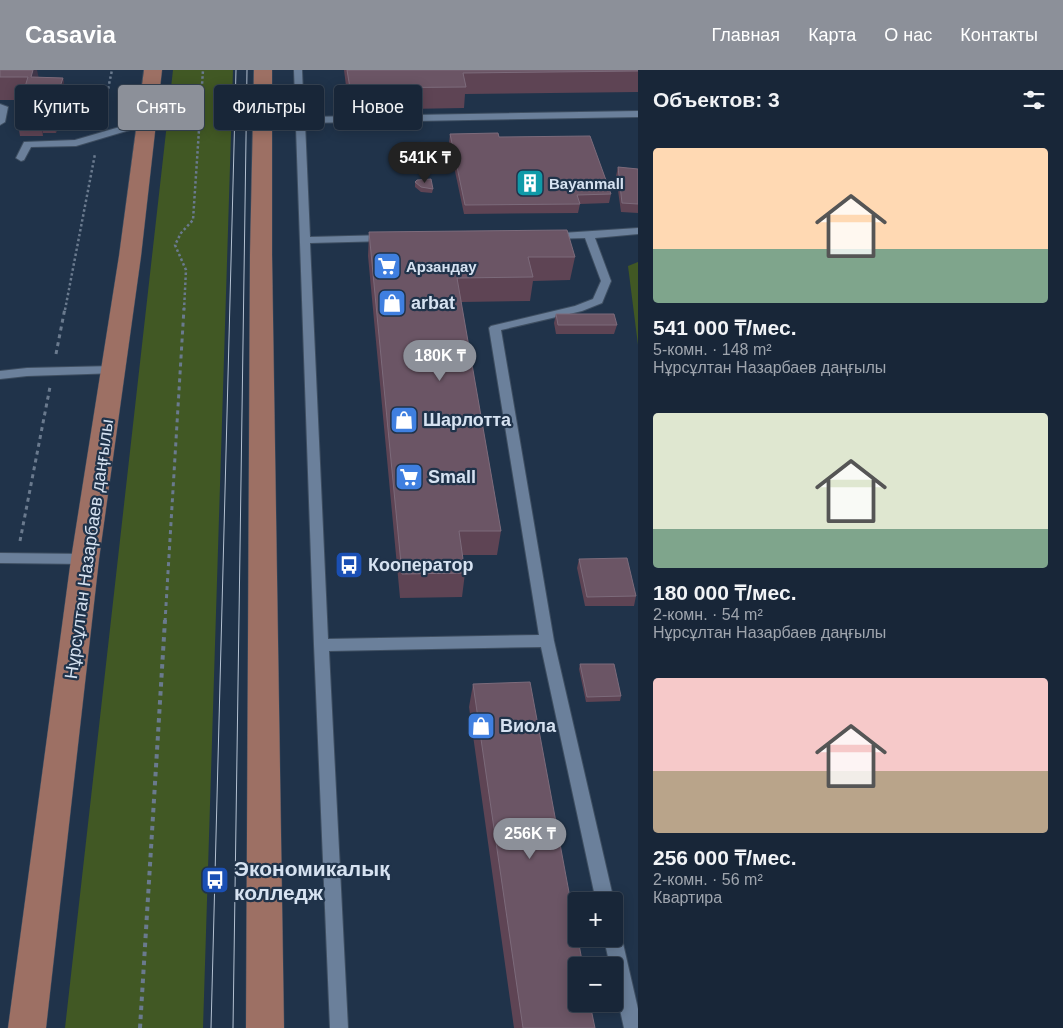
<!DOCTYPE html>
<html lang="ru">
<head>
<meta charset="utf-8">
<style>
	body { margin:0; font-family:Arial,sans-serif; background:#212e40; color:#f1f3f6; height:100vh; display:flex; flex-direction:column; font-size:19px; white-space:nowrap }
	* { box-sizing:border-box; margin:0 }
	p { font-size:16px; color:#9fa5ae }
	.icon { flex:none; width:28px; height:28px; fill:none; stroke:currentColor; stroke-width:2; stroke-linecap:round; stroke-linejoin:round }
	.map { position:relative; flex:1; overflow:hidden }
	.details { display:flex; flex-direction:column; background:#182638; width:425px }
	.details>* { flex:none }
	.guide { position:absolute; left:15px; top:15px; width:475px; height:45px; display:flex; gap:10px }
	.fabs { position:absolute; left:568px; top:822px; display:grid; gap:10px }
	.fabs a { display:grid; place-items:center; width:55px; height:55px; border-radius:5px; background:#182638; box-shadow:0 2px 12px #0003,0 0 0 1px #364353; font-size:25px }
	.price { position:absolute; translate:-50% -42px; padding:0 11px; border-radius:18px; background:#8c9099; color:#fff; font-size:16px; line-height:32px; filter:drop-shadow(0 1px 2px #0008) }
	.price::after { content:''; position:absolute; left:50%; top:30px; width:15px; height:11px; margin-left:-8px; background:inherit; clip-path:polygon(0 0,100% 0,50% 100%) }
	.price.current { background:#222; color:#fff }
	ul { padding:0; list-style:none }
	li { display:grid; align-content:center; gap:10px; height:265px; padding:0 15px }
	li span { display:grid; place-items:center; height:155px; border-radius:5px; color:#555 }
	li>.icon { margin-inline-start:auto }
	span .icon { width:90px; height:90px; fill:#fffc; stroke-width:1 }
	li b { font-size:21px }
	h2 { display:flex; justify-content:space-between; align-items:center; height:60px; padding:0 15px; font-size:21px }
	.pill { padding:0 18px; border-radius:5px; background:#182638; box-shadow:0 2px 12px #0003,0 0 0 1px #364353; font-size:18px; line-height:45px }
	.pill.current { background:#8c9099; color:#fff }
	header { display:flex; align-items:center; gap:30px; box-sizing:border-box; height:70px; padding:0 25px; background:#8c9099; color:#fff }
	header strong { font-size:24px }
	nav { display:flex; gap:28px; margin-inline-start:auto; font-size:18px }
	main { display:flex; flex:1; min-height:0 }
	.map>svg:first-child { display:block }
	.green { fill:#415824 }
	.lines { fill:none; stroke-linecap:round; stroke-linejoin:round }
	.service-casing { stroke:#3e4e61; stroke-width:2 }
	.primary-casing { stroke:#3e4e61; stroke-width:1 }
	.path-far2 { stroke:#6a7a8e; stroke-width:2.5; stroke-dasharray:2.5 2.5; stroke-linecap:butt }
	.path-far1 { stroke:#6a7a8e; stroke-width:3; stroke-dasharray:4 4; stroke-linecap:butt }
	.path { stroke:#6a7a8e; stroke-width:4; stroke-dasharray:4.5 4.5; stroke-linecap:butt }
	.service { fill:#6b809b; fill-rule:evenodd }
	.primary { fill:#9d7064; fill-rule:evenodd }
	.tram { stroke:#b3c0d1; stroke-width:1 }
	.wall { fill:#5e4454 }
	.shaded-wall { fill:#403649 }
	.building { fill:#6b5565; stroke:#7c6b7b }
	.labels { text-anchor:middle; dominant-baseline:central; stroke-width:4.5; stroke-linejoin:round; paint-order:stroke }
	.far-poi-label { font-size:15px; font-weight:bold; fill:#d6e2f1; stroke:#20334a; text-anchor:start }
	.poi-label { font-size:18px; font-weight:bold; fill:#d6e2f1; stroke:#20334a; text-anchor:start }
	.street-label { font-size:18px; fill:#d6e2f1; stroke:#20334a }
	.near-poi-label { font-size:21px; font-weight:bold; fill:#d6e2f1; stroke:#20334a; text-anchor:start }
</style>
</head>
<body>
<header>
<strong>Casavia</strong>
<nav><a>Главная</a><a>Карта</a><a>О нас</a><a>Контакты</a></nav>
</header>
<main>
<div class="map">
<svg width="638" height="958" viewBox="0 0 638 958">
	<rect width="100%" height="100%" fill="#20334a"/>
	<!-- green -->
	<path class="green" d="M 173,0 L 233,0 L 203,958 L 65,958 Z
		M 638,192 L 638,275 L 628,196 Z"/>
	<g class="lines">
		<defs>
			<path id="service" d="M 294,0 L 302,0 L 304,47 L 638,41 L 638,47 L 305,53 L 310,167 L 387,165 L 392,168 L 387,171 L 310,173 L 328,569 L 539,565 L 489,258 L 491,256 L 575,236 L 593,229 L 601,211 L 585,168 L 551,169 L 547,168 L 546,166 L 547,164 L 638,158 L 638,164 L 595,168 L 611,211 L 602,233 L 582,241 L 501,260 L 554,571 L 614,831 L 596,831 L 541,577 L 329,581 L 348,958 L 330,958 L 314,575 Z
				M 0,34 L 8,37 L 5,52 L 0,55 Z
				M 147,49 L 150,50 L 150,54 L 76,76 L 31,77 L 24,90 L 21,91 L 16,88 L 24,72 L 75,70 Z
				M 114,296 L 118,297 L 120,300 L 118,303 L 27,306 L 0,309 L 0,301 L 27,298 Z
				M 0,483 L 85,484 L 90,485 L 92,489 L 90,493 L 85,494 L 0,493 Z
				M 614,861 L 619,863 L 622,869 L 638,939 L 638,958 L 624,958 L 614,913 L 614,896 L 610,896 L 604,869 L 614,869 Z"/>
			<path id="primary" d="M 144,0 L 162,0 L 141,186 L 99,489 L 46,958 L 8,958 L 71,489 L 119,186 Z
				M 254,0 L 272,0 L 272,184 L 284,958 L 246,958 L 250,184 Z"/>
		</defs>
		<!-- service casing -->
		<use href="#service" class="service-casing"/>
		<!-- primary casing -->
		<use href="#primary" class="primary-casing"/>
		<!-- path-far2 -->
		<path class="path-far2" d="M 102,48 L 112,0
			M 65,240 L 95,84
			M 184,240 L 186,200 L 175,175 L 181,163 L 193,150 L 203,0"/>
		<!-- path-far1 -->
		<path class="path-far1" d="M 56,284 L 65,238
			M 20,471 L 50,317
			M 165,552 L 184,238"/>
		<!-- path -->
		<path class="path" d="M 140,958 L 165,550"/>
		<!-- service -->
		<use href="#service" class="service"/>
		<!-- primary -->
		<use href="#primary" class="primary"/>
		<!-- tram -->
		<path class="tram" d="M 211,958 L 236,0
			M 233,958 L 247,0"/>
	</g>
	<!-- wall -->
	<path class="wall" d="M 0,0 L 39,7 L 63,8 L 67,31 L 56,63 L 43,63 L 43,66 L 20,66 L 16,43 L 18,37 L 16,30 L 0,30 Z
		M 344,0 L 638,0 L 638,22 L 465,24 L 464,38 L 349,40 Z
		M 450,64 L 499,67 L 611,124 L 609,133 L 580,134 L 578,143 L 464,144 L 449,73 Z
		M 618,97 L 638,99 L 638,143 L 621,142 L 616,106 Z
		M 415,112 L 433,119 L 432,123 L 421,122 L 415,117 Z
		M 369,162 L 575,187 L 570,210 L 533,211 L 530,231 L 461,232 L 501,461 L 497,485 L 462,485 L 465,503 L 462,527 L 400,528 L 368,186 Z
		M 556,244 L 617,255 L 614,264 L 556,264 L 554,253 Z
		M 579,489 L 636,526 L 634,536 L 585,536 L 577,498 Z
		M 580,594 L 621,626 L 620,631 L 586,632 L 579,599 Z
		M 473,614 L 595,958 L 514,958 L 469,637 Z"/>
	<!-- shaded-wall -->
	<path class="shaded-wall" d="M 33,0 L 37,0 L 40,13 L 31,7 Z
		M 63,8 L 67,31 L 56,63 L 52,40 Z
		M 39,40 L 43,63 L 43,66 L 38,43 Z"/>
	<!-- building -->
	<path class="building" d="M 0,0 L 33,0 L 31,7 L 63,8 L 52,40 L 39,40 L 38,43 L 16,43 L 21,29 L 16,29 L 20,20 L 24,20 L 28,7 L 0,7 Z
		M 347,0 L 638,0 L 638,1 L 463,3 L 466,17 L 350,18 Z
		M 498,63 L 499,67 L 590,66 L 611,124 L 577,125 L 580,134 L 465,135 L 450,64 Z
		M 618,97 L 638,99 L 638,134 L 622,133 Z
		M 431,109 L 433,119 L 421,117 L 415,112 L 417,110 Z
		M 567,160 L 575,187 L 528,187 L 533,207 L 457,208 L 501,461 L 459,461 L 465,503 L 402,504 L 369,162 Z
		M 556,244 L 614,244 L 617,255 L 558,255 Z
		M 627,488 L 636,526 L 587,527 L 579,489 Z
		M 580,594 L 614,594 L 621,626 L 587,627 Z
		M 530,612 L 576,860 L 576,869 L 578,869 L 583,896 L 576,896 L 576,934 L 590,934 L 595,958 L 523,958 L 473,614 Z"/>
	<!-- icons -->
	<defs>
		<symbol id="building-square" viewBox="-11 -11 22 22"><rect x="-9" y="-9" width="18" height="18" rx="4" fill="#0f9aa8" stroke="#20334a"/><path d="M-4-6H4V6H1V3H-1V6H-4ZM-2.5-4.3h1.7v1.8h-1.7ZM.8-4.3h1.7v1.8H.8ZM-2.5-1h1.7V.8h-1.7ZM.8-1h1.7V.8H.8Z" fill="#fff"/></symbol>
		<symbol id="supermarket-square" viewBox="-11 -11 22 22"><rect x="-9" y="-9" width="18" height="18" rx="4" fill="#3f7fe0" stroke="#20334a"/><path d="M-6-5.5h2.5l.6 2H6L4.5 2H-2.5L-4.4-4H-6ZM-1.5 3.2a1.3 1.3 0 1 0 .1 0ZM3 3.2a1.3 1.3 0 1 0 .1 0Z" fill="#fff"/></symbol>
		<symbol id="shop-square" viewBox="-11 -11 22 22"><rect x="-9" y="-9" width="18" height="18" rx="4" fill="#3f7fe0" stroke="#20334a"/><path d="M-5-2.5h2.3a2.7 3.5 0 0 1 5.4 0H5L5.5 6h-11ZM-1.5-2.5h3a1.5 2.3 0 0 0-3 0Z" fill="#fff"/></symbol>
		<symbol id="bus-square" viewBox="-11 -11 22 22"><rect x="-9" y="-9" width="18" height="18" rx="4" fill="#1a4fb4" stroke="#20334a"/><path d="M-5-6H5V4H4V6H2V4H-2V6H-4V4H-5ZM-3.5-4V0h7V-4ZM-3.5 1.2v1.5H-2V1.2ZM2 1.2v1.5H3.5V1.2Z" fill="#fff"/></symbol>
	</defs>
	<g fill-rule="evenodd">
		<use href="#building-square" x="514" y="97" width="32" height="32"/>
		<use href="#supermarket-square" x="371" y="180" width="32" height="32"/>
		<use href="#shop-square" x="376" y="217" width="32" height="32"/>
		<use href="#shop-square" x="388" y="334" width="32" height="32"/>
		<use href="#supermarket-square" x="393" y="391" width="32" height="32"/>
		<use href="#bus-square" x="333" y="479" width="32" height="32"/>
		<use href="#shop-square" x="465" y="640" width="32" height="32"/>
		<use href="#bus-square" x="199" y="794" width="32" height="32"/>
	</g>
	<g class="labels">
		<!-- far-poi labels -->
		<g class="far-poi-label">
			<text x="549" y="113">Bayanmall</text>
			<text x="406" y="196">Арзандау</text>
		</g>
		<!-- poi labels -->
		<g class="poi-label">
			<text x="411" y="233">arbat</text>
			<text x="423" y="350">Шарлотта</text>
			<text x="428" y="407">Small</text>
			<text x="368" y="495">Кооператор</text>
			<text x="500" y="656">Виола</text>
		</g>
		<!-- street labels -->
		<g class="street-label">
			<text transform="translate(89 479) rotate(-82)">Нұрсұлтан Назарбаев даңғылы</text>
		</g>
		<!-- near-poi labels -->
		<g class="near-poi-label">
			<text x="234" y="798">Экономикалық<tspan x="234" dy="24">колледж</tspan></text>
		</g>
	</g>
</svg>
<div class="fabs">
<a>+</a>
<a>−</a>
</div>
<b class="price current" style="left:425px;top:114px">541K ₸</b>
<b class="price" style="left:440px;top:312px">180K ₸</b>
<b class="price" style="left:530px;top:790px">256K ₸</b>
<div class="guide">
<a class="pill">Купить</a>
<a class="pill current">Снять</a>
<a class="pill">Фильтры</a>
<a class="pill">Новое</a>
</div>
</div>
<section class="details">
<h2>Объектов: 3<svg class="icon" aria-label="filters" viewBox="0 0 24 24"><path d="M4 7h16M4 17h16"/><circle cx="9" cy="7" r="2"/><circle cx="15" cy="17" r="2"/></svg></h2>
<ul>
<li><span style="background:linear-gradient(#ffd9b3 65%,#7fa58c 0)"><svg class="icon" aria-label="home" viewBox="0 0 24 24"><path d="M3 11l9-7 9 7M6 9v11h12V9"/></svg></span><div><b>541 000 ₸/мес.</b><p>5-комн. · 148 m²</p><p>Нұрсұлтан Назарбаев даңғылы</p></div></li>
<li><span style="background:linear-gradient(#dfe7d0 75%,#7fa58c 0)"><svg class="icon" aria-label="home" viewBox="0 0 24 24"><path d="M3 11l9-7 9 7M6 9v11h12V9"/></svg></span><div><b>180 000 ₸/мес.</b><p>2-комн. · 54 m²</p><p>Нұрсұлтан Назарбаев даңғылы</p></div></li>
<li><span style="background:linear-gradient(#f6c9c9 60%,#b9a48a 0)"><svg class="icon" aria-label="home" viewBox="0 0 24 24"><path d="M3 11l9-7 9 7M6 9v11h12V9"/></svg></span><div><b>256 000 ₸/мес.</b><p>2-комн. · 56 m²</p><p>Квартира</p></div></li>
</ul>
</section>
</main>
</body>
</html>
